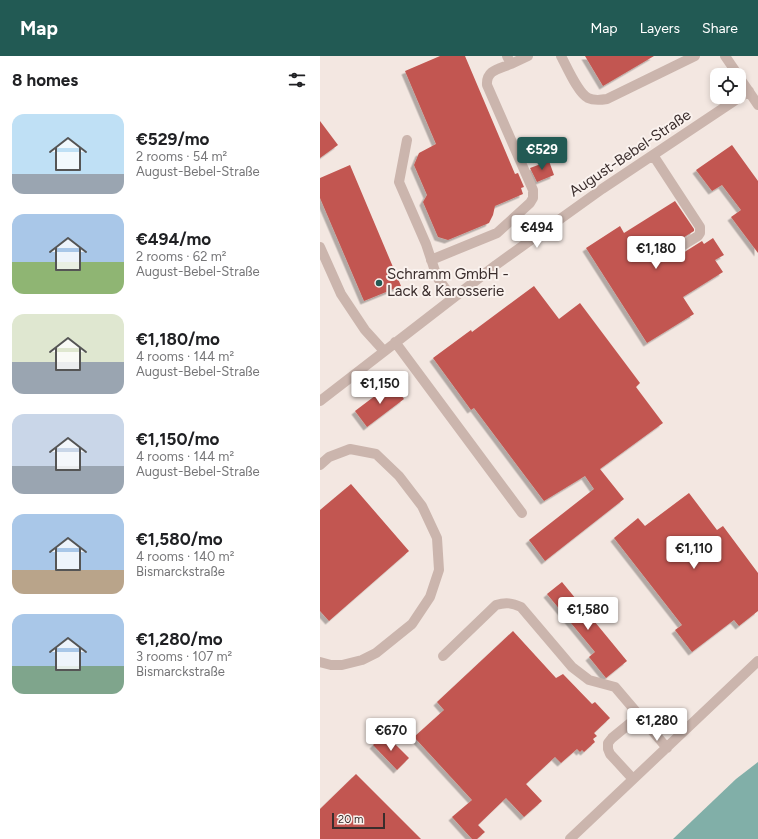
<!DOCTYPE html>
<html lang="en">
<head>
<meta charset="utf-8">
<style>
	body { margin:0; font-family:Figtree,sans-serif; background:#f6f6f6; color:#202124; height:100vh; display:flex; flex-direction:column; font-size:15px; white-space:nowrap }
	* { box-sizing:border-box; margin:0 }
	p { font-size:13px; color:#757577 }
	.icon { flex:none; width:22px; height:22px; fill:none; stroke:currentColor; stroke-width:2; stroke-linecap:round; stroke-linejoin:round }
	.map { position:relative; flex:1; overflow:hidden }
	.details { display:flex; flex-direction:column; background:#fff; width:320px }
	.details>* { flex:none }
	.fabs { position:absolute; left:390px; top:12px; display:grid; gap:8px }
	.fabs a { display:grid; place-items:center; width:36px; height:36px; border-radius:8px; background:#fff; box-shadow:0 2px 6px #0003; font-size:20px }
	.scale { position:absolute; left:12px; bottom:10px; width:53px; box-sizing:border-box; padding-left:4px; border:2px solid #3a2d2c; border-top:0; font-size:11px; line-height:14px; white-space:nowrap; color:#3a2d2c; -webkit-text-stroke:3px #faf2ee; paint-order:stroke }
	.price { position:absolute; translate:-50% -34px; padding:0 9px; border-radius:4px; background:#fff; color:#222; font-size:13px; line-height:26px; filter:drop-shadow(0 1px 2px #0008) }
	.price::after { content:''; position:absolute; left:50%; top:24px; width:12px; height:9px; margin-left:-6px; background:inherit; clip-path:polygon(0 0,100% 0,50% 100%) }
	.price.on { background:#225a54; color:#fff }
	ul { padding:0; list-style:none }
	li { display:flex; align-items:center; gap:12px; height:100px; padding:0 12px }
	li span { display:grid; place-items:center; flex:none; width:112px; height:80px; border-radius:12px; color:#555 }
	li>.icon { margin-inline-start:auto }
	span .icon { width:48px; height:48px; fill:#fffc; stroke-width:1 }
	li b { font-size:17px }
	h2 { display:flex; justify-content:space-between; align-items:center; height:48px; padding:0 12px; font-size:17px }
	header { display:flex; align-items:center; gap:24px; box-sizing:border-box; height:56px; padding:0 20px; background:#225a54; color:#fff }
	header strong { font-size:19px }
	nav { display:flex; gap:22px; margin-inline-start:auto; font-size:14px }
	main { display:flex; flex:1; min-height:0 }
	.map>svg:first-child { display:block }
	.water { fill:#81afa8 }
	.building { fill:#c25751; filter:url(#shadow) }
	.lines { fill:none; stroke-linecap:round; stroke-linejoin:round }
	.minor { stroke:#cbb5ad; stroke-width:10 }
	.poi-dot { fill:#225a54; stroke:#faf2ee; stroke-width:1.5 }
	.labels { text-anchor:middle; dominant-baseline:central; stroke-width:4; stroke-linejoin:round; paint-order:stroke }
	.street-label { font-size:15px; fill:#3a2d2c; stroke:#faf2ee }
	.poi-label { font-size:15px; fill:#3a2d2c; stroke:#faf2ee; text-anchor:start }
</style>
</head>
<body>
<header>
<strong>Map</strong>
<nav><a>Map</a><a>Layers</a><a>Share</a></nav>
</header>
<main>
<section class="details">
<h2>8 homes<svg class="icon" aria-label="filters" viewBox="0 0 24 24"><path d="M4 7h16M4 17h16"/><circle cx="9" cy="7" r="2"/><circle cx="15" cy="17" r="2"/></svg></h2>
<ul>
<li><span style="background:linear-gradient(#bfe0f5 75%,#9aa5b1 0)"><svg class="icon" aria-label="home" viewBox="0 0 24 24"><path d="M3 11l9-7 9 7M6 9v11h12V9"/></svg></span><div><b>€529/mo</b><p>2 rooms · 54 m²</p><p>August-Bebel-Straße</p></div></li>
<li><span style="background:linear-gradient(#a9c7e8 60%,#8fb573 0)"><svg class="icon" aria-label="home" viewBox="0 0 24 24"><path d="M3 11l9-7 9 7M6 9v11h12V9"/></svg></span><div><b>€494/mo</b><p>2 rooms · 62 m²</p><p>August-Bebel-Straße</p></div></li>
<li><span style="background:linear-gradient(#dfe7d0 60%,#9aa5b1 0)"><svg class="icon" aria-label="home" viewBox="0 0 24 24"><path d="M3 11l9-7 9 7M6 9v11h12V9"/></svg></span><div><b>€1,180/mo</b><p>4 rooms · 144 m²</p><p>August-Bebel-Straße</p></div></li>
<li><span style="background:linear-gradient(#c9d6e8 65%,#9aa5b1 0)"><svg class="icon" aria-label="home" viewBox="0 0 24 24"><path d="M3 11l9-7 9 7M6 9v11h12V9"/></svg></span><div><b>€1,150/mo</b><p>4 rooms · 144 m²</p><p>August-Bebel-Straße</p></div></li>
<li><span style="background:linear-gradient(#a9c7e8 70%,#b9a48a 0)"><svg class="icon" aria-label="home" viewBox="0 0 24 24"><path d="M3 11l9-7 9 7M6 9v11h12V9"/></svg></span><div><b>€1,580/mo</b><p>4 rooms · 140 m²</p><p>Bismarckstraße</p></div></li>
<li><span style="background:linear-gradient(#a9c7e8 65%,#7fa58c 0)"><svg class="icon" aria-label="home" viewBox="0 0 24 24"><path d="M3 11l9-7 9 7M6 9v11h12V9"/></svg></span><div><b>€1,280/mo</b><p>3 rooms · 107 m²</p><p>Bismarckstraße</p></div></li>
</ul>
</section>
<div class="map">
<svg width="438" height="783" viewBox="0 0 438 783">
	<defs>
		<filter id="shadow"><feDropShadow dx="-3.5" dy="3.5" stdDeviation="0" flood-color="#0004"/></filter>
	</defs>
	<rect width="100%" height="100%" fill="#f3e7e1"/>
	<!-- water -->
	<path class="water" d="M 438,706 L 438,783 L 353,783 L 416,723 Z"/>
	<!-- building -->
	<path class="building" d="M 120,0 L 145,0 L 195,118 L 198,117 L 204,131 L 201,132 L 203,138 L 175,150 L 173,159 L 169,167 L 128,184 L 118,181 L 103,146 L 107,139 L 94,109 L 99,97 L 116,88 L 85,15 Z
		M 265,0 L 334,0 L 283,30 Z
		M 0,65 L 18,89 L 0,102 Z
		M 412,89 L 438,125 L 438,197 L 411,161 L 421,154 L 402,129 L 392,135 L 376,114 Z
		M 229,105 L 234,119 L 217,126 L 210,112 Z
		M 30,109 L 81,230 L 44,245 L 0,142 L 0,122 Z
		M 355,145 L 374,173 L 374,175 L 348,191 L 346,196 L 347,200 L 352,202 L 355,202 L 382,185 L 384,188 L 393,182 L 404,199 L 395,204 L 403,216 L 363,241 L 374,258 L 327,287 L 266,192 L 300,170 L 304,177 Z
		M 214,230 L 239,263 L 260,247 L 320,327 L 316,331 L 343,367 L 280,413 L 304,443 L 225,505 L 209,484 L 274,433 L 265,420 L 224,445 L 154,352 L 151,354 L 113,302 L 151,274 L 152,276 Z
		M 72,327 L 84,343 L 47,371 L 35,355 Z
		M 31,428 L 89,495 L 9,565 L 0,555 L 0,454 Z
		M 369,437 L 397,474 L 403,470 L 438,517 L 438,555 L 419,570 L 414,564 L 372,596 L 355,574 L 362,569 L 294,482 L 318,462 L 325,470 Z
		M 242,526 L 307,605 L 286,622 L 269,601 L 275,596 L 227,538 Z
		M 193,575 L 236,622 L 243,618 L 272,648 L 275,646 L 290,662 L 274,677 L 277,680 L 273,683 L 275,686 L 264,696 L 262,694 L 260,696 L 257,693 L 241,707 L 235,701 L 206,728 L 222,745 L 204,761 L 186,742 L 158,769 L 165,776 L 157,783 L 152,783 L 132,761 L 152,744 L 94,681 L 124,654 L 117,646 Z
		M 65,678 L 89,702 L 77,714 L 53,689 Z
		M 36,718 L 101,783 L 0,783 L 0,753 Z"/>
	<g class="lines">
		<!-- minor -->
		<path class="minor" d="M 187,0 L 191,8 L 208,0
			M 241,0 C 247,11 258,37 268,42 C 274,45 281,44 287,43 L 375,0
			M 405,0 L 418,19
			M 419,21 L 438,49
			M 87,84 L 79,126 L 106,188 L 117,221 L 132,242
			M 333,99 L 380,171 L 380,177 L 378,180 L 352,196
			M 0,191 L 21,238 L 45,274 L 64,295
			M 111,204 L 177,177 L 210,147 L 213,142 L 213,134 L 167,29 C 166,14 179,13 191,8
			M 75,286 L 202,457
			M 0,345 L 176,209 L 282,133 L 429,35
			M 0,409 L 9,401 L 30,393 L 56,398 L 79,420 L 102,450 L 117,482 L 119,514 L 110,541 L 92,568 L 56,597 L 42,604 L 22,609 L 11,609 L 0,606
			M 123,600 L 176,549 C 186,546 192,547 201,551 L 252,611 L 269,624 L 295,631 L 347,692
			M 313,723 L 290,698 L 288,693 L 288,687 L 292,682 L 319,660
			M 250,783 L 438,605"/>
	</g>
	<!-- markers -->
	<circle class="poi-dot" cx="59" cy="227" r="4"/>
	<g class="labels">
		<!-- street labels -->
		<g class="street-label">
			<text transform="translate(310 97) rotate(-34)">August-Bebel-Straße</text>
		</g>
		<!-- poi labels -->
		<g class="poi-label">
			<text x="67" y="218">Schramm GmbH -<tspan x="67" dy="17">Lack &amp; Karosserie</tspan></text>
		</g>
	</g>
</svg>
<div class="fabs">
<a><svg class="icon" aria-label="locate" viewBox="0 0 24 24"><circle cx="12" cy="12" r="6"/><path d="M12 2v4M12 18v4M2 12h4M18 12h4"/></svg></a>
</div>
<div class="scale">20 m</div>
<b class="price on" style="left:222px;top:115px">€529</b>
<b class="price" style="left:217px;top:193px">€494</b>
<b class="price" style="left:336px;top:214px">€1,180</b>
<b class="price" style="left:60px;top:349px">€1,150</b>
<b class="price" style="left:374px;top:514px">€1,110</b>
<b class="price" style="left:268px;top:575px">€1,580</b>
<b class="price" style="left:337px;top:686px">€1,280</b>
<b class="price" style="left:71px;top:696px">€670</b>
</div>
</main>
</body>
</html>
